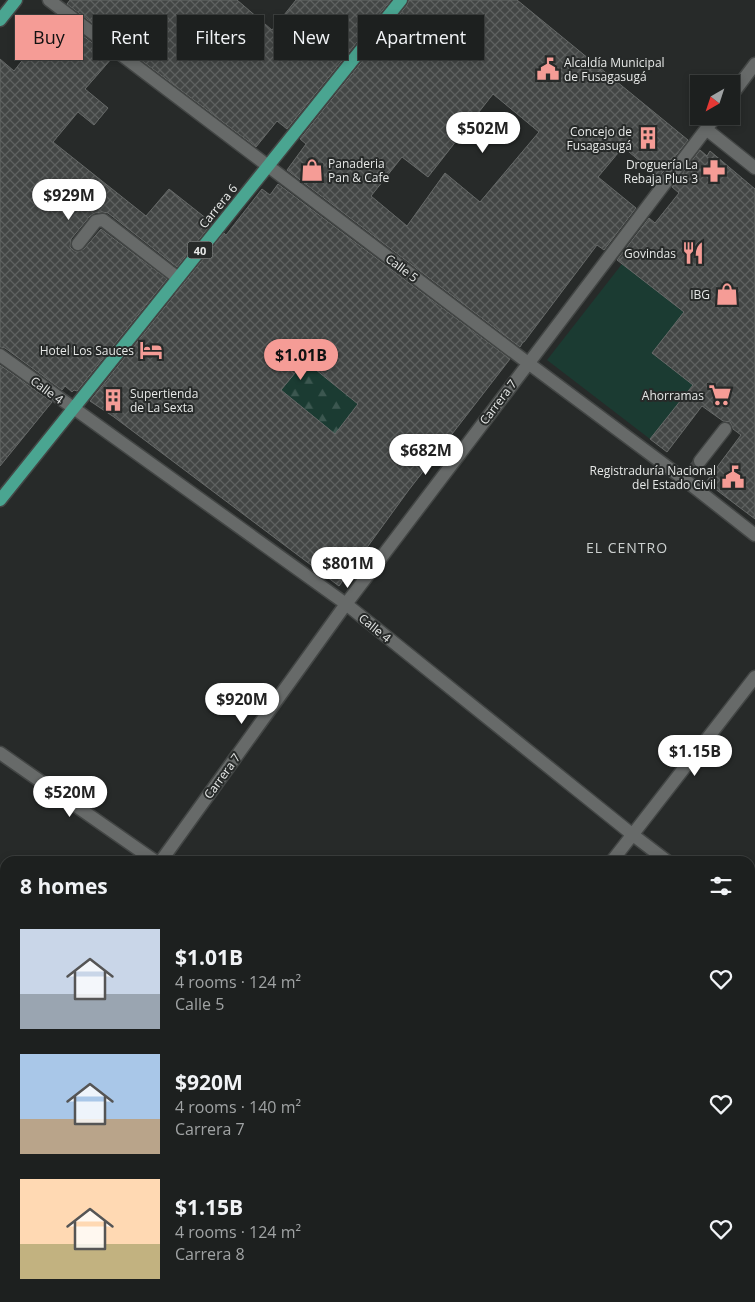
<!DOCTYPE html>
<html lang="en">
<head>
<meta charset="utf-8">
<style>
	body { margin:0; font-family:"Open Sans",sans-serif; background:#2a2d2c; color:#f1f3f6; height:100vh; display:flex; flex-direction:column; font-size:19px; white-space:nowrap }
	* { box-sizing:border-box; margin:0 }
	p { font-size:16px; color:#a0a3a4 }
	.icon { flex:none; width:28px; height:28px; fill:none; stroke:currentColor; stroke-width:2; stroke-linecap:round; stroke-linejoin:round }
	.map { position:relative; flex:1; overflow:hidden }
	.details { position:absolute; left:0px; top:856px; width:755px; height:446px; display:flex; flex-direction:column; background:#1d201f; border-radius:15px 15px 0 0; box-shadow:0 2px 8px #0003,0 0 0 1px #3b3e3d }
	.details>* { flex:none }
	.banner { position:absolute; left:15px; top:15px; width:500px; height:45px; display:flex; gap:10px }
	.needle { width:32px; rotate:219deg }
	.fabs { position:absolute; left:690px; top:75px; display:grid; gap:10px }
	.fabs a { display:grid; place-items:center; width:50px; height:50px; border-radius:0px; background:#1d201f; box-shadow:0 2px 8px #0003,0 0 0 1px #3b3e3d; font-size:25px }
	.price { position:absolute; translate:-50% -42px; padding:0 11px; border-radius:18px; background:#fff; color:#222; font-size:16px; line-height:32px; filter:drop-shadow(0 1px 2px #0008) }
	.price::after { content:''; position:absolute; left:50%; top:30px; width:15px; height:11px; margin-left:-8px; background:inherit; clip-path:polygon(0 0,100% 0,50% 100%) }
	.price.on { background:#f59c96; color:#111 }
	ul { padding:0; list-style:none }
	li { display:flex; align-items:center; gap:15px; height:125px; padding:0 20px }
	li span { display:grid; place-items:center; flex:none; width:140px; height:100px; border-radius:0px; color:#555 }
	li>.icon { margin-inline-start:auto }
	span .icon { width:60px; height:60px; fill:#fffc; stroke-width:1 }
	li b { font-size:21px }
	h2 { display:flex; justify-content:space-between; align-items:center; height:60px; padding:0 20px; font-size:21px }
	.chip { padding:0 18px; border-radius:0px; background:#1d201f; box-shadow:0 2px 8px #0003,0 0 0 1px #3b3e3d; font-size:18px; line-height:45px }
	.chip.on { background:#f59c96; color:#111 }
	.map>svg:first-child { display:block }
	.grass { fill:#1b3b32 }
	.forest { fill:url(#forest-firs) }
	.building { fill:url(#building-cross-hatch); stroke:#676a69; fill-rule:evenodd }
	.lines { fill:none; stroke-linecap:round; stroke-linejoin:round }
	.minor-tunnel { stroke:#444646; stroke-width:12; stroke-dasharray:12 6; stroke-linecap:butt }
	.minor-casing { stroke:#434645; stroke-width:15 }
	.major-casing { stroke:#434645; stroke-width:15 }
	.minor { stroke:#676a69; stroke-width:12 }
	.major { stroke:#4aa591; stroke-width:12 }
	.labels { text-anchor:middle; dominant-baseline:central; stroke-width:4; stroke-linejoin:round; paint-order:stroke }
	.shield { fill:#272a29; stroke:#adafae; stroke-width:1 }
	.shield-label { font-size:11px; font-weight:bold; fill:#e6e8e7 }
	.poi-label { font-size:12px; fill:#e6e8e7; stroke:#272a29; text-anchor:end }
	.street-label { font-size:12px; fill:#e6e8e7; stroke:#272a29 }
	.neighbourhood-label { font-size:14px; letter-spacing:1px; fill:#ccd0cf; stroke:#272a29 }
</style>
</head>
<body>
<div class="map">
<svg width="755" height="1302" viewBox="0 0 755 1302">
	<defs>
		<pattern id="forest-firs" width="22" height="20" patternUnits="userSpaceOnUse" patternTransform="scale(1.25)"><rect width="22" height="20" fill="#1b3b32"/><path d="M5 1l3.5 6h-7zM16 11l3.5 6h-7z" fill="#3c5750"/></pattern>
		<pattern id="building-cross-hatch" width="8" height="8" patternUnits="userSpaceOnUse" patternTransform="scale(1.25)"><rect width="8" height="8" fill="#434645"/><path d="M0 0l8 8M0 8l8-8" fill="none" stroke="#5e6160"/></pattern>
	</defs>
	<rect width="100%" height="100%" fill="#272a29"/>
	<!-- grass -->
	<path class="grass" d="M 622,264 L 684,312 L 652,353 L 693,385 L 650,439 L 547,360 Z"/>
	<!-- forest -->
	<path class="forest" d="M 305,361 L 358,404 L 335,434 L 281,390 Z"/>
	<!-- building -->
	<path class="building" d="M 70,0 L 237,0 L 272,30 L 296,0 L 391,0 L 287,129 L 277,121 L 256,147 L 67,4 Z
		M 409,0 L 517,0 L 688,140 L 659,177 L 623,147 L 598,177 L 636,208 L 604,250 L 597,245 L 524,342 L 523,342 L 520,347 L 287,170 L 306,144 L 300,139 L 407,5 ZM 493,94 L 539,132 L 480,202 L 445,173 L 407,226 L 371,196 L 402,157 L 428,177 Z
		M 57,16 L 112,58 L 85,89 L 108,108 L 94,125 L 78,112 L 53,142 L 146,216 L 169,189 L 212,223 L 177,267 L 108,213 L 102,212 L 95,213 L 90,216 L 71,239 L 70,247 L 73,250 L 77,252 L 84,249 L 101,229 L 167,279 L 77,391 L 74,390 L 72,392 L 65,386 L 62,390 L 5,348 L 0,347 L 0,59 L 14,71 Z
		M 700,150 L 707,156 L 710,151 L 755,189 L 755,519 L 706,482 L 741,435 L 733,429 L 732,426 L 730,422 L 723,421 L 702,406 L 667,452 L 650,439 L 693,385 L 652,353 L 684,312 L 617,260 L 649,218 L 655,223 L 679,193 L 672,187 Z
		M 278,184 L 510,359 L 408,491 L 339,586 L 114,417 L 90,401 L 224,233 L 226,235 L 262,189 L 270,195 ZM 305,361 L 358,404 L 335,434 L 281,390 Z
		M 0,365 L 52,402 L 0,466 Z"/>
	<g class="lines">
		<!-- minor-tunnel -->
		<path class="minor-tunnel" d="M 692,471 L 700,461"/>
		<defs>
			<path id="minor" d="M 49,0 L 528,363 L 685,480 L 755,535
				M 731,96 L 755,64
				M 706,129 L 755,168
				M 78,244 L 96,221 L 103,220 L 178,278
				M 0,355 L 346,604 L 633,835 L 667,861
				M 700,461 L 725,429
				M 0,753 L 155,861
				M 161,861 L 346,604 L 716,116
				M 612,861 L 755,677
				M 750,924 L 755,928
				M 0,1090 L 5,1083
				M 0,1110 L 5,1114
				M 750,1169 L 755,1164
				M 750,1265 L 755,1268
				M 269,1298 L 275,1302
				M 651,1302 L 654,1298"/>
			<path id="major" d="M 0,20 L 16,0
				M 0,500 L 401,0"/>
		</defs>
		<!-- minor casing -->
		<use href="#minor" class="minor-casing"/>
		<!-- major casing -->
		<use href="#major" class="major-casing"/>
		<!-- minor -->
		<use href="#minor" class="minor"/>
		<!-- major -->
		<use href="#major" class="major"/>
	</g>
	<!-- icons -->
	<defs>
		<symbol id="civic-bare" viewBox="-9 -9 18 18"><path d="M-.6-6.5H3V-4.5H.6V-3L4-1V1h2V6H-6V1h2V-1L-.6-3ZM-1.2 2.5V6h2.4V2.5Z" fill="#f59c96" stroke="#272a29" stroke-width="2.5" paint-order="stroke"/></symbol>
		<symbol id="building-bare" viewBox="-9 -9 18 18"><path d="M-4-6H4V6H1V3H-1V6H-4ZM-2.5-4.3h1.7v1.8h-1.7ZM.8-4.3h1.7v1.8H.8ZM-2.5-1h1.7V.8h-1.7ZM.8-1h1.7V.8H.8Z" fill="#f59c96" stroke="#272a29" stroke-width="2.5" paint-order="stroke"/></symbol>
		<symbol id="shop-bare" viewBox="-9 -9 18 18"><path d="M-5-2.5h2.3a2.7 3.5 0 0 1 5.4 0H5L5.5 6h-11ZM-1.5-2.5h3a1.5 2.3 0 0 0-3 0Z" fill="#f59c96" stroke="#272a29" stroke-width="2.5" paint-order="stroke"/></symbol>
		<symbol id="pharmacy-bare" viewBox="-9 -9 18 18"><path d="M-2-6h4v4h4v4h-4v4h-4v-4h-4v-4h4Z" fill="#f59c96" stroke="#272a29" stroke-width="2.5" paint-order="stroke"/></symbol>
		<symbol id="restaurant-bare" viewBox="-9 -9 18 18"><path d="M-5-6h1v4h1v-4h1v4h1v-4h1v5L-1.5 .5V6h-2V.5L-5-1ZM5-6V6H3V1.5H1.5Q1.5-4 5-6Z" fill="#f59c96" stroke="#272a29" stroke-width="2.5" paint-order="stroke"/></symbol>
		<symbol id="hotel-bare" viewBox="-9 -9 18 18"><path d="M-6-4.5h1.5V1H6V5H4.5V3h-9V5H-6ZM-4 0a1.8 1.8 0 1 1 3.6 0ZM.5 0V-2.5h3Q6-2.5 6 0Z" fill="#f59c96" stroke="#272a29" stroke-width="2.5" paint-order="stroke"/></symbol>
		<symbol id="supermarket-bare" viewBox="-9 -9 18 18"><path d="M-6-5.5h2.5l.6 2H6L4.5 2H-2.5L-4.4-4H-6ZM-1.5 3.2a1.3 1.3 0 1 0 .1 0ZM3 3.2a1.3 1.3 0 1 0 .1 0Z" fill="#f59c96" stroke="#272a29" stroke-width="2.5" paint-order="stroke"/></symbol>
	</defs>
	<g fill-rule="evenodd">
		<use href="#civic-bare" x="532" y="53" width="32" height="32"/>
		<use href="#building-bare" x="632" y="122" width="32" height="32"/>
		<use href="#shop-bare" x="296" y="154" width="32" height="32"/>
		<use href="#pharmacy-bare" x="698" y="155" width="32" height="32"/>
		<use href="#restaurant-bare" x="677" y="237" width="32" height="32"/>
		<use href="#shop-bare" x="711" y="278" width="32" height="32"/>
		<use href="#hotel-bare" x="135" y="334" width="32" height="32"/>
		<use href="#supermarket-bare" x="704" y="379" width="32" height="32"/>
		<use href="#building-bare" x="97" y="384" width="32" height="32"/>
		<use href="#civic-bare" x="717" y="461" width="32" height="32"/>
	</g>
	<g class="labels">
		<!-- shield labels -->
		<rect class="shield" x="187.5" y="241.5" width="25" height="17" rx="4"/>
		<g class="shield-label">
			<text x="200" y="250">40</text>
		</g>
		<!-- poi labels -->
		<g class="poi-label">
			<text x="564" y="62" text-anchor="start">Alcaldía Municipal<tspan x="564" dy="14">de Fusagasugá</tspan></text>
			<text x="632" y="131">Concejo de<tspan x="632" dy="14">Fusagasugá</tspan></text>
			<text x="328" y="163" text-anchor="start">Panaderia<tspan x="328" dy="14">Pan &amp; Cafe</tspan></text>
			<text x="698" y="164">Droguería La<tspan x="698" dy="14">Rebaja Plus 3</tspan></text>
			<text x="676" y="253">Govindas</text>
			<text x="710" y="294">IBG</text>
			<text x="134" y="350">Hotel Los Sauces</text>
			<text x="130" y="393" text-anchor="start">Supertienda<tspan x="130" dy="14">de La Sexta</tspan></text>
			<text x="704" y="395">Ahorramas</text>
			<text x="716" y="470">Registraduría Nacional<tspan x="716" dy="14">del Estado Civil</tspan></text>
		</g>
		<!-- street labels -->
		<g class="street-label">
			<text transform="translate(218 206) rotate(-51)">Carrera 6</text>
			<text transform="translate(402 268) rotate(37)">Calle 5</text>
			<text transform="translate(47 390) rotate(36)">Calle 4</text>
			<text transform="translate(498 402) rotate(-53)">Carrera 7</text>
			<text transform="translate(375 628) rotate(39)">Calle 4</text>
			<text transform="translate(222 776) rotate(-54)">Carrera 7</text>
		</g>
		<!-- neighbourhood labels -->
		<g class="neighbourhood-label">
			<text x="627" y="547">EL CENTRO</text>
		</g>
	</g>
</svg>
<div class="fabs">
<a><svg class="needle" viewBox="-14 -14 28 28"><path d="M0-13l5 13h-10z" fill="#e53935"/><path d="M0 13l5-13h-10z" fill="#a0a3a4"/></svg></a>
</div>
<b class="price" style="left:483px;top:154px">$502M</b>
<b class="price" style="left:69px;top:221px">$929M</b>
<b class="price on" style="left:301px;top:381px">$1.01B</b>
<b class="price" style="left:426px;top:476px">$682M</b>
<b class="price" style="left:348px;top:589px">$801M</b>
<b class="price" style="left:242px;top:725px">$920M</b>
<b class="price" style="left:695px;top:777px">$1.15B</b>
<b class="price" style="left:70px;top:818px">$520M</b>
<div class="banner">
<a class="chip on">Buy</a>
<a class="chip">Rent</a>
<a class="chip">Filters</a>
<a class="chip">New</a>
<a class="chip">Apartment</a>
</div>
<section class="details">
<h2>8 homes<svg class="icon" aria-label="filters" viewBox="0 0 24 24"><path d="M4 7h16M4 17h16"/><circle cx="9" cy="7" r="2"/><circle cx="15" cy="17" r="2"/></svg></h2>
<ul>
<li><span style="background:linear-gradient(#c9d6e8 65%,#9aa5b1 0)"><svg class="icon" aria-label="home" viewBox="0 0 24 24"><path d="M3 11l9-7 9 7M6 9v11h12V9"/></svg></span><div><b>$1.01B</b><p>4 rooms · 124 m²</p><p>Calle 5</p></div><svg class="icon" aria-label="heart" viewBox="0 0 24 24"><path d="M12 20l-8-8c-3-5 5-10 8-4 3-6 11-1 8 4z"/></svg></li>
<li><span style="background:linear-gradient(#a9c7e8 65%,#b9a48a 0)"><svg class="icon" aria-label="home" viewBox="0 0 24 24"><path d="M3 11l9-7 9 7M6 9v11h12V9"/></svg></span><div><b>$920M</b><p>4 rooms · 140 m²</p><p>Carrera 7</p></div><svg class="icon" aria-label="heart" viewBox="0 0 24 24"><path d="M12 20l-8-8c-3-5 5-10 8-4 3-6 11-1 8 4z"/></svg></li>
<li><span style="background:linear-gradient(#ffd9b3 65%,#c2b280 0)"><svg class="icon" aria-label="home" viewBox="0 0 24 24"><path d="M3 11l9-7 9 7M6 9v11h12V9"/></svg></span><div><b>$1.15B</b><p>4 rooms · 124 m²</p><p>Carrera 8</p></div><svg class="icon" aria-label="heart" viewBox="0 0 24 24"><path d="M12 20l-8-8c-3-5 5-10 8-4 3-6 11-1 8 4z"/></svg></li>
</ul>
</section>
</div>
</body>
</html>
